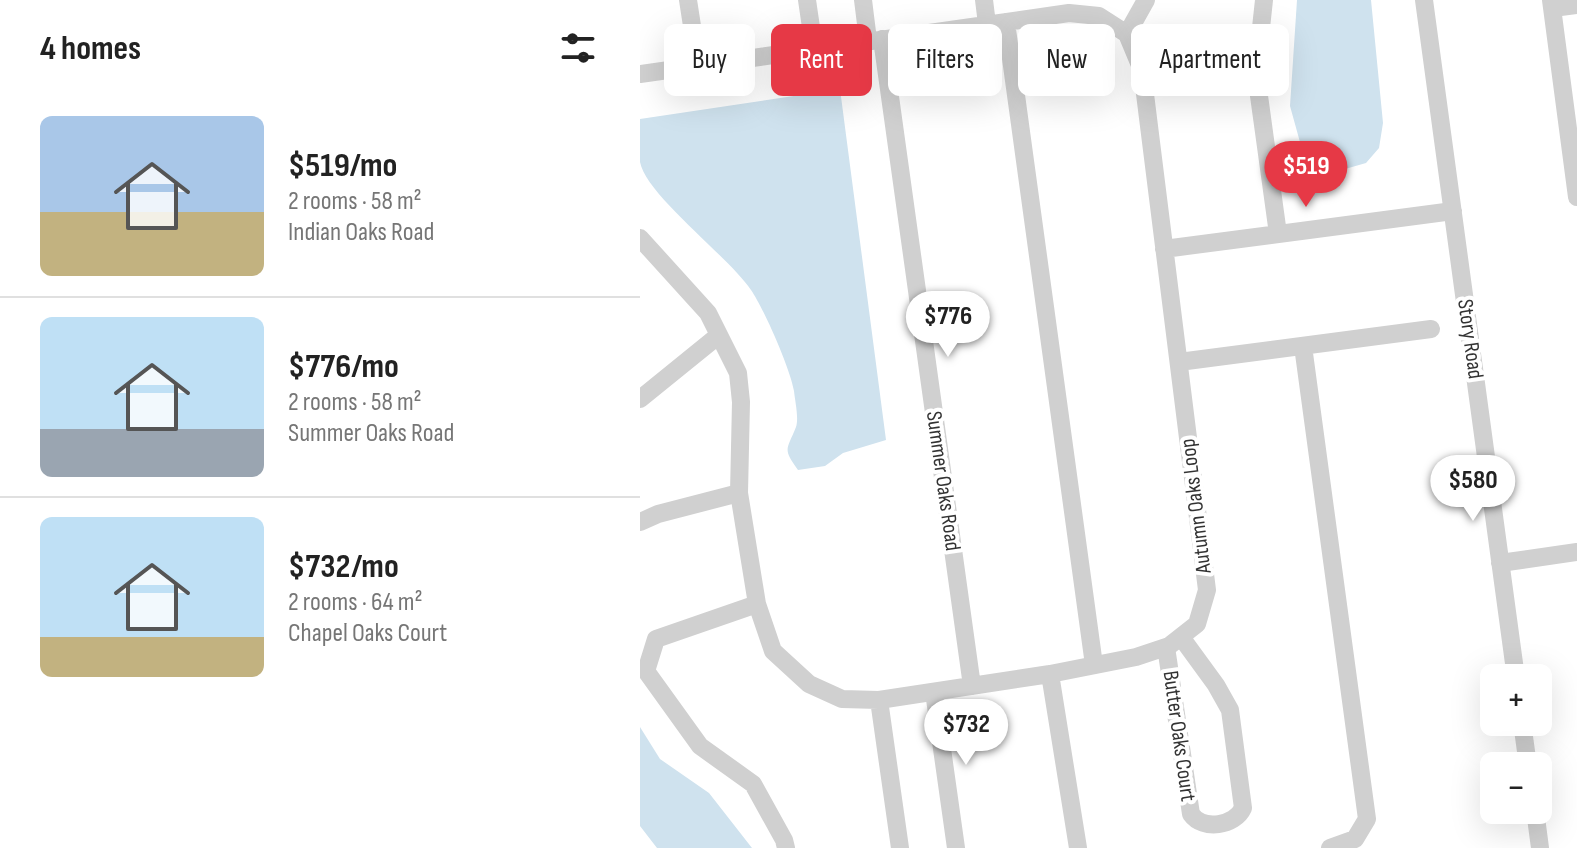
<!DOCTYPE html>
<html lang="en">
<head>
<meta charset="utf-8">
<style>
	body { margin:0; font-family:"Sofia Sans Condensed",sans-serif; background:#f2f2f2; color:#222; height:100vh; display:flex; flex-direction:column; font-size:30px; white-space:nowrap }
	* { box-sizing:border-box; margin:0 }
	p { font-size:26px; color:#767676 }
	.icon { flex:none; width:44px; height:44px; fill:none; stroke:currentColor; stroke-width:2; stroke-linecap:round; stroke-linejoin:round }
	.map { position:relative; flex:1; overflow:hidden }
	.details { display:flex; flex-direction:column; background:#fff; width:640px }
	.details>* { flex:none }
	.hud { position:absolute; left:24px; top:24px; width:760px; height:72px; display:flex; gap:16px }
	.buttons { position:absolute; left:840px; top:664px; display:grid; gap:16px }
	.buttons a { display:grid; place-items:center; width:72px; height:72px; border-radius:12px; background:#fff; box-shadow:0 8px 32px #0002; font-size:40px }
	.price { position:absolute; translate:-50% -68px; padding:0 18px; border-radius:28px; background:#fff; color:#222; font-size:26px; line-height:52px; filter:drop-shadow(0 2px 4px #0008) }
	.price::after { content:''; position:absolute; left:50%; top:48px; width:24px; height:18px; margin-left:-12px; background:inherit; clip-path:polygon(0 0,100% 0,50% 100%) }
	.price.active { background:#e63946; color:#fff }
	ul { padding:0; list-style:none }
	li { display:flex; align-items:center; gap:24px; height:200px; padding:0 40px }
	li+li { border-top:2px solid #e0e0e0 }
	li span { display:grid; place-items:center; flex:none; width:224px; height:160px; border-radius:12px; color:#555 }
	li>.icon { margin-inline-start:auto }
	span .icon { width:96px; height:96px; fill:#fffc; stroke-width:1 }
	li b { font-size:34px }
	h2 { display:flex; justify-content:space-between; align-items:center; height:96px; padding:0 40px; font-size:34px }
	.pill { padding:0 28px; border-radius:12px; background:#fff; box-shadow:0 8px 32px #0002; font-size:28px; line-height:72px }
	.pill.active { background:#e63946; color:#fff }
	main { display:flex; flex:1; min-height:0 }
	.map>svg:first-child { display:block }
	.water { fill:#cfe2ee }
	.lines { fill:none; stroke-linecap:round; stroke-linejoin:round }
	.minor { stroke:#d0d0d0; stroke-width:18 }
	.labels { text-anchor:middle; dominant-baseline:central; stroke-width:8; stroke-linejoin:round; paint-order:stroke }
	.street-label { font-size:22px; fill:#333; stroke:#fff }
</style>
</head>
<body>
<main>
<section class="details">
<h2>4 homes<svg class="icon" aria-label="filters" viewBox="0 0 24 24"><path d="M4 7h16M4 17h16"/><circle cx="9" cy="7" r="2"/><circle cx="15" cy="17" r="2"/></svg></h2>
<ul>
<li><span style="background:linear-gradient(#a9c7e8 60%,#c2b280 0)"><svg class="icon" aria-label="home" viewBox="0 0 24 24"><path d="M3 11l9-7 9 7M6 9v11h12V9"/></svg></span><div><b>$519/mo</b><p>2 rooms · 58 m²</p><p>Indian Oaks Road</p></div></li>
<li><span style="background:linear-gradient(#bfe0f5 70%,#9aa5b1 0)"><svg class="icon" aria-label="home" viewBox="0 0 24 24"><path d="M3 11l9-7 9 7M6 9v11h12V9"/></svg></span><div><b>$776/mo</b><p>2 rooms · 58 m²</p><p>Summer Oaks Road</p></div></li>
<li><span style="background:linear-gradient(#bfe0f5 75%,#c2b280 0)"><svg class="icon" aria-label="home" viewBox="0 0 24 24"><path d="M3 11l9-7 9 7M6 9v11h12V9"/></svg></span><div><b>$732/mo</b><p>2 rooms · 64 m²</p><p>Chapel Oaks Court</p></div></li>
</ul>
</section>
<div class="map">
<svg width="937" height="848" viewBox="0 0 937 848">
	<rect width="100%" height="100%" fill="#fff"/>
	<!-- water -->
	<path class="water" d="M 657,0 L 731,0 L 743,123 L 739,148 L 726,163 L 705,169 L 682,170 L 663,153 L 650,106 Z
		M 200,89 L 246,440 L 203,453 L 185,466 L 158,470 C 142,448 147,450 156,427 C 159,418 155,401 154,391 C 150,368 124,309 111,290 C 88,256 6,195 0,162 C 0,148 0,132 0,119 Z
		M 0,727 L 20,759 L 69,793 L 112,848 L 17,848 L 0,826 Z"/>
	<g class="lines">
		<!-- minor -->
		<path class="minor" d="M 48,0 L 58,65
			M 167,0 L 174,48
			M 223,0 L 228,40
			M 344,0 L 347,24
			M 624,0 L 616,74 L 638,234
			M 784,0 L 876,678
			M 911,0 L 937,197
			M 913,8 L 937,5
			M 366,22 L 454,665
			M 487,34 L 506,0
			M 242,39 L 332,686
			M 0,74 L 429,13 L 459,16 L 487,34 L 502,70 L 567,590 L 557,624 L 529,646 L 496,657 L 410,674 L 239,700 L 202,699 L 169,684 L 133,651 L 117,604 L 99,493 L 101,402 L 98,373 L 68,313 L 0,238
			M 524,249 L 813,211
			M 663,346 L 727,819 L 715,839 L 690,848
			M 539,362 L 791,329
			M 0,399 L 79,335
			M 0,522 L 18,514 L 99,493
			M 860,563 L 937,552
			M 117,604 L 16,639 L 6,671 L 60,746 L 113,784 L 144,840 L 146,848
			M 526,647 L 551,814 C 563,831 595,826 603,808 L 590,710 L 576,685 L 541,637
			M 410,674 L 438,848
			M 294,692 L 316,848
			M 239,700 L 260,848
			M 882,722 L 888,766
			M 895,810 L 900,848"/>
	</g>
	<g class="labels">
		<!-- street labels -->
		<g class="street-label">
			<text transform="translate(830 339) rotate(82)">Story Road</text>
			<text transform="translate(303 481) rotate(82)">Summer Oaks Road</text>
			<text transform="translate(556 506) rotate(-97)">Autumn Oaks Loop</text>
			<text transform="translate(539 736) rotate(82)">Butter Oaks Court</text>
		</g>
	</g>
</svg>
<div class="buttons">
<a>+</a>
<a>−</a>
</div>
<b class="price active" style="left:666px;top:209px">$519</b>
<b class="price" style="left:308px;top:359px">$776</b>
<b class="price" style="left:833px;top:523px">$580</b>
<b class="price" style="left:326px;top:767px">$732</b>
<div class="hud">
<a class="pill">Buy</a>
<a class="pill active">Rent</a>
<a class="pill">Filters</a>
<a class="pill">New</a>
<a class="pill">Apartment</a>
</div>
</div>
</main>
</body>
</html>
